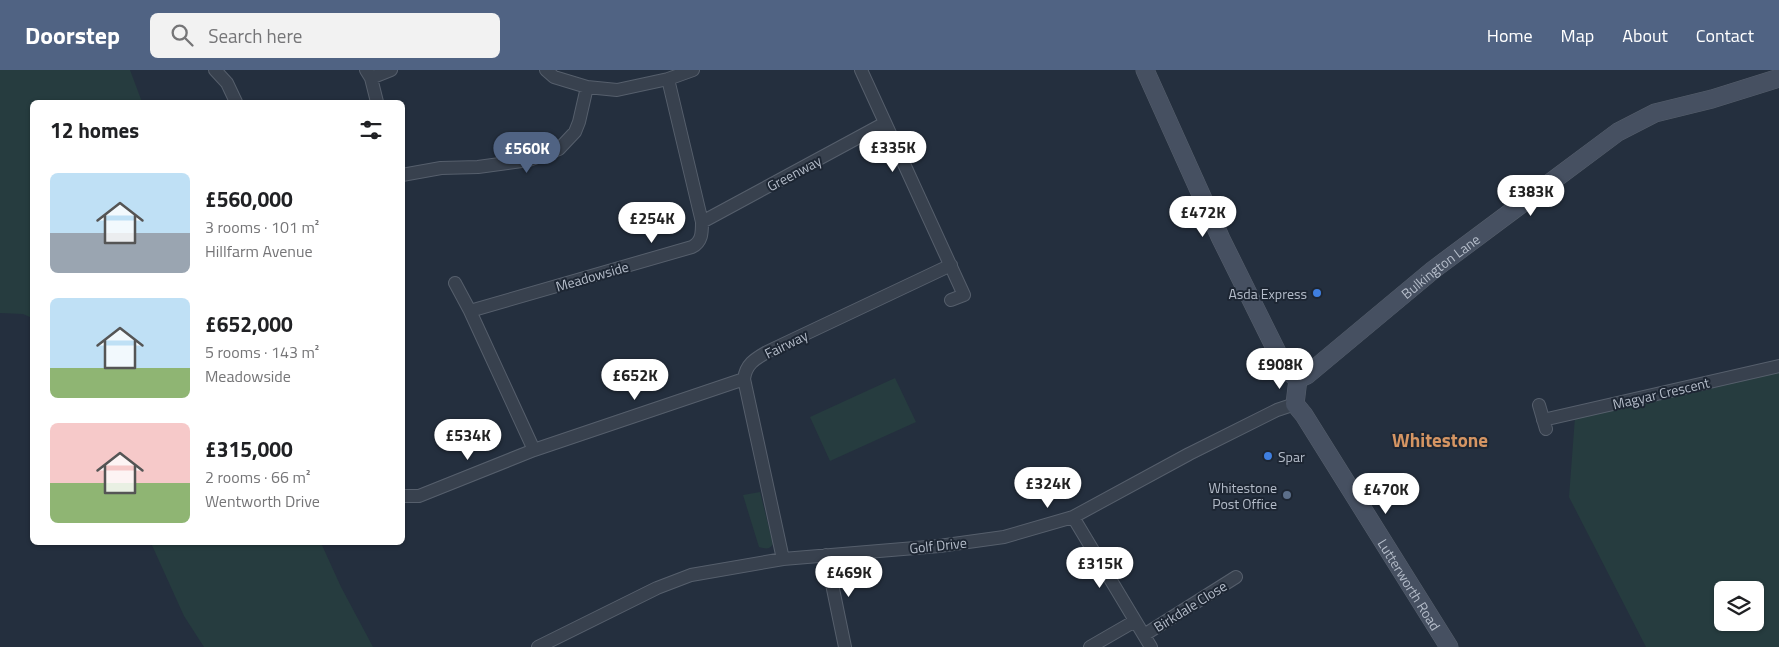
<!DOCTYPE html>
<html lang="en">
<head>
<meta charset="utf-8">
<style>
	body { margin:0; font-family:"Titillium Web",sans-serif; background:#f2f2f2; color:#202124; height:100vh; display:flex; flex-direction:column; font-size:19px; white-space:nowrap }
	* { box-sizing:border-box; margin:0 }
	p { font-size:16px; color:#757577 }
	.icon { flex:none; width:28px; height:28px; fill:none; stroke:currentColor; stroke-width:2; stroke-linecap:round; stroke-linejoin:round }
	.map { position:relative; flex:1; overflow:hidden }
	.sheet { position:absolute; left:30px; top:30px; width:375px; height:445px; display:flex; flex-direction:column; background:#fff; border-radius:8px; box-shadow:0 1px 4px #0004 }
	.sheet>* { flex:none }
	.controls { position:absolute; left:1714px; top:511px; display:grid; gap:10px }
	.controls a { display:grid; place-items:center; width:50px; height:50px; border-radius:8px; background:#fff; box-shadow:0 1px 4px #0004; font-size:25px }
	.price { position:absolute; translate:-50% -42px; padding:0 11px; border-radius:18px; background:#fff; color:#222; font-size:16px; line-height:32px; filter:drop-shadow(0 1px 2px #0008) }
	.price::after { content:''; position:absolute; left:50%; top:30px; width:15px; height:11px; margin-left:-8px; background:inherit; clip-path:polygon(0 0,100% 0,50% 100%) }
	.price.current { background:#506383; color:#fff }
	ul { padding:0; list-style:none }
	li { display:flex; align-items:center; gap:15px; height:125px; padding:0 20px }
	li span { display:grid; place-items:center; flex:none; width:140px; height:100px; border-radius:8px; color:#555 }
	li>.icon { margin-inline-start:auto }
	span .icon { width:60px; height:60px; fill:#fffc; stroke-width:1 }
	li b { font-size:21px }
	h2 { display:flex; justify-content:space-between; align-items:center; height:60px; padding:0 20px; font-size:21px }
	header { display:flex; align-items:center; gap:30px; box-sizing:border-box; height:70px; padding:0 25px; background:#506383; color:#fff }
	header strong { font-size:24px }
	nav { display:flex; gap:28px; margin-inline-start:auto; font-size:18px }
	.search { width:350px; height:45px; background:#f2f2f2; display:flex; align-items:center; gap:12px; box-sizing:border-box; padding:0 18px; border-radius:8px; color:#757577; font-size:19px }
	.map>svg:first-child { display:block }
	.green { fill:#263c3f; fill-rule:evenodd }
	.lines { fill:none; stroke-linecap:round; stroke-linejoin:round }
	.minor-casing { stroke:#565f6c; stroke-width:14 }
	.secondary-casing { stroke:#565f6c; stroke-width:19 }
	.minor { stroke:#38414e; stroke-width:12 }
	.secondary { stroke:#465061; stroke-width:18 }
	.shop-dot { fill:#3f7fe0; stroke:#1d2633; stroke-width:2 }
	.service-dot { fill:#5c6f8a; stroke:#1d2633; stroke-width:2 }
	.labels { text-anchor:middle; dominant-baseline:central; stroke-width:4; stroke-linejoin:round; paint-order:stroke }
	.street-label { font-size:14px; fill:#b4bcc9; stroke:#1d2633 }
	.poi-label { font-size:14px; fill:#b4bcc9; stroke:#1d2633; text-anchor:end }
	.district-label { font-size:19px; font-weight:bold; fill:#d59563; stroke:#1d2633 }
</style>
</head>
<body>
<header>
<strong>Doorstep</strong>
<div class="search"><svg class="icon" aria-label="search" viewBox="0 0 24 24"><circle cx="10" cy="10" r="6"/><path d="M15 15l6 6"/></svg>Search here</div>
<nav><a>Home</a><a>Map</a><a>About</a><a>Contact</a></nav>
</header>
<div class="map">
<svg width="1779" height="577" viewBox="0 0 1779 577">
	<rect width="100%" height="100%" fill="#242f3e"/>
	<!-- green -->
	<path class="green" d="M 0,0 L 130,0 L 142,32 L 32,32 L 32,248 L 23,244 L 0,243 Z
		M 1779,301 L 1779,577 L 1646,577 L 1569,427 L 1575,347 ZM 1722,520 L 1755,520 L 1755,552 L 1722,552 Z
		M 895,308 L 916,352 L 830,391 L 810,347 Z
		M 760,422 L 773,474 C 769,480 766,479 759,477 L 743,425 Z
		M 151,473 L 321,473 L 341,517 L 373,577 L 204,577 L 184,546 Z"/>
	<g class="lines">
		<defs>
			<path id="minor" d="M 215,0 L 227,13 L 236,32
				M 366,0 L 371,8 L 377,32
				M 546,0 L 554,7 L 587,17 L 617,20 L 668,9 L 693,0
				M 861,0 L 964,225 L 951,230
				M 371,8 L 391,0
				M 402,105 L 441,98 L 478,97 L 529,90 L 559,79 L 575,62 L 579,52 L 587,17
				M 702,152 L 885,53
				M 455,213 L 470,241 L 534,380
				M 470,241 L 692,177 C 702,172 702,163 702,152 L 668,9
				M 1539,335 L 1546,359
				M 1543,350 L 1779,296
				M 402,426 L 419,426 L 534,380 L 744,309
				M 1073,447 L 1151,577
				M 826,485 L 845,577
				M 783,489 L 744,309 C 746,294 755,289 767,282 L 951,195
				M 1144,565 L 1236,507
				M 538,577 L 657,518 L 691,505 L 783,489 L 939,476 L 1004,467 L 1073,447 L 1189,384 L 1277,340 L 1295,334
				M 1090,577 L 1135,551"/>
			<g id="secondary">
				<path d="M 1145,0 L 1221,169 L 1286,300 L 1298,309"/>
				<path id="s1" d="M 1298,309 L 1307,305 L 1433,200 L 1618,62 L 1655,43 L 1712,29 L 1779,8"/>
				<path id="s2" d="M 1298,309 L 1295,334 L 1304,345 L 1449,577"/>
			</g>
		</defs>
		<!-- minor casing -->
		<use href="#minor" class="minor-casing"/>
		<!-- secondary casing -->
		<use href="#secondary" class="secondary-casing"/>
		<!-- minor -->
		<use href="#minor" class="minor"/>
		<!-- secondary -->
		<use href="#secondary" class="secondary"/>
	</g>
	<!-- markers -->
	<g class="shop-dot">
		<circle cx="1317" cy="223" r="5"/>
		<circle cx="1268" cy="386" r="5"/>
	</g>
	<circle class="service-dot" cx="1287" cy="425" r="5"/>
	<g class="labels">
		<!-- street labels -->
		<g class="street-label">
			<text transform="translate(794 103) rotate(-28)">Greenway</text>
			<text stroke="none"><textPath href="#s1" startOffset="182">Bulkington Lane</textPath></text>
			<text transform="translate(592 206) rotate(-16)">Meadowside</text>
			<text transform="translate(786 274) rotate(-26)">Fairway</text>
			<text transform="translate(1661 323) rotate(-13)">Magyar Crescent</text>
			<text transform="translate(938 475) rotate(-6)">Golf Drive</text>
			<text stroke="none"><textPath href="#s2" startOffset="239">Lutterworth Road</textPath></text>
			<text transform="translate(1190 536) rotate(-32)">Birkdale Close</text>
		</g>
		<!-- poi labels -->
		<g class="poi-label">
			<text x="1307" y="223">Asda Express</text>
			<text x="1278" y="386" text-anchor="start">Spar</text>
			<text x="1277" y="417">Whitestone<tspan x="1277" dy="16">Post Office</tspan></text>
		</g>
		<!-- district labels -->
		<g class="district-label">
			<text x="1440" y="369">Whitestone</text>
		</g>
	</g>
</svg>
<div class="controls">
<a><svg class="icon" aria-label="layers" viewBox="0 0 24 24"><path d="M12 4l9 5-9 5-9-5zM3 14l9 5 9-5"/></svg></a>
</div>
<b class="price" style="left:893px;top:103px">£335K</b>
<b class="price current" style="left:527px;top:104px">£560K</b>
<b class="price" style="left:1531px;top:147px">£383K</b>
<b class="price" style="left:1203px;top:168px">£472K</b>
<b class="price" style="left:652px;top:174px">£254K</b>
<b class="price" style="left:1280px;top:320px">£908K</b>
<b class="price" style="left:635px;top:331px">£652K</b>
<b class="price" style="left:468px;top:391px">£534K</b>
<b class="price" style="left:1048px;top:439px">£324K</b>
<b class="price" style="left:1386px;top:445px">£470K</b>
<b class="price" style="left:1100px;top:519px">£315K</b>
<b class="price" style="left:849px;top:528px">£469K</b>
<section class="sheet">
<h2>12 homes<svg class="icon" aria-label="filters" viewBox="0 0 24 24"><path d="M4 7h16M4 17h16"/><circle cx="9" cy="7" r="2"/><circle cx="15" cy="17" r="2"/></svg></h2>
<ul>
<li><span style="background:linear-gradient(#bfe0f5 60%,#9aa5b1 0)"><svg class="icon" aria-label="home" viewBox="0 0 24 24"><path d="M3 11l9-7 9 7M6 9v11h12V9"/></svg></span><div><b>£560,000</b><p>3 rooms · 101 m²</p><p>Hillfarm Avenue</p></div></li>
<li><span style="background:linear-gradient(#bfe0f5 70%,#8fb573 0)"><svg class="icon" aria-label="home" viewBox="0 0 24 24"><path d="M3 11l9-7 9 7M6 9v11h12V9"/></svg></span><div><b>£652,000</b><p>5 rooms · 143 m²</p><p>Meadowside</p></div></li>
<li><span style="background:linear-gradient(#f6c9c9 60%,#8fb573 0)"><svg class="icon" aria-label="home" viewBox="0 0 24 24"><path d="M3 11l9-7 9 7M6 9v11h12V9"/></svg></span><div><b>£315,000</b><p>2 rooms · 66 m²</p><p>Wentworth Drive</p></div></li>
</ul>
</section>
</div>
</body>
</html>
